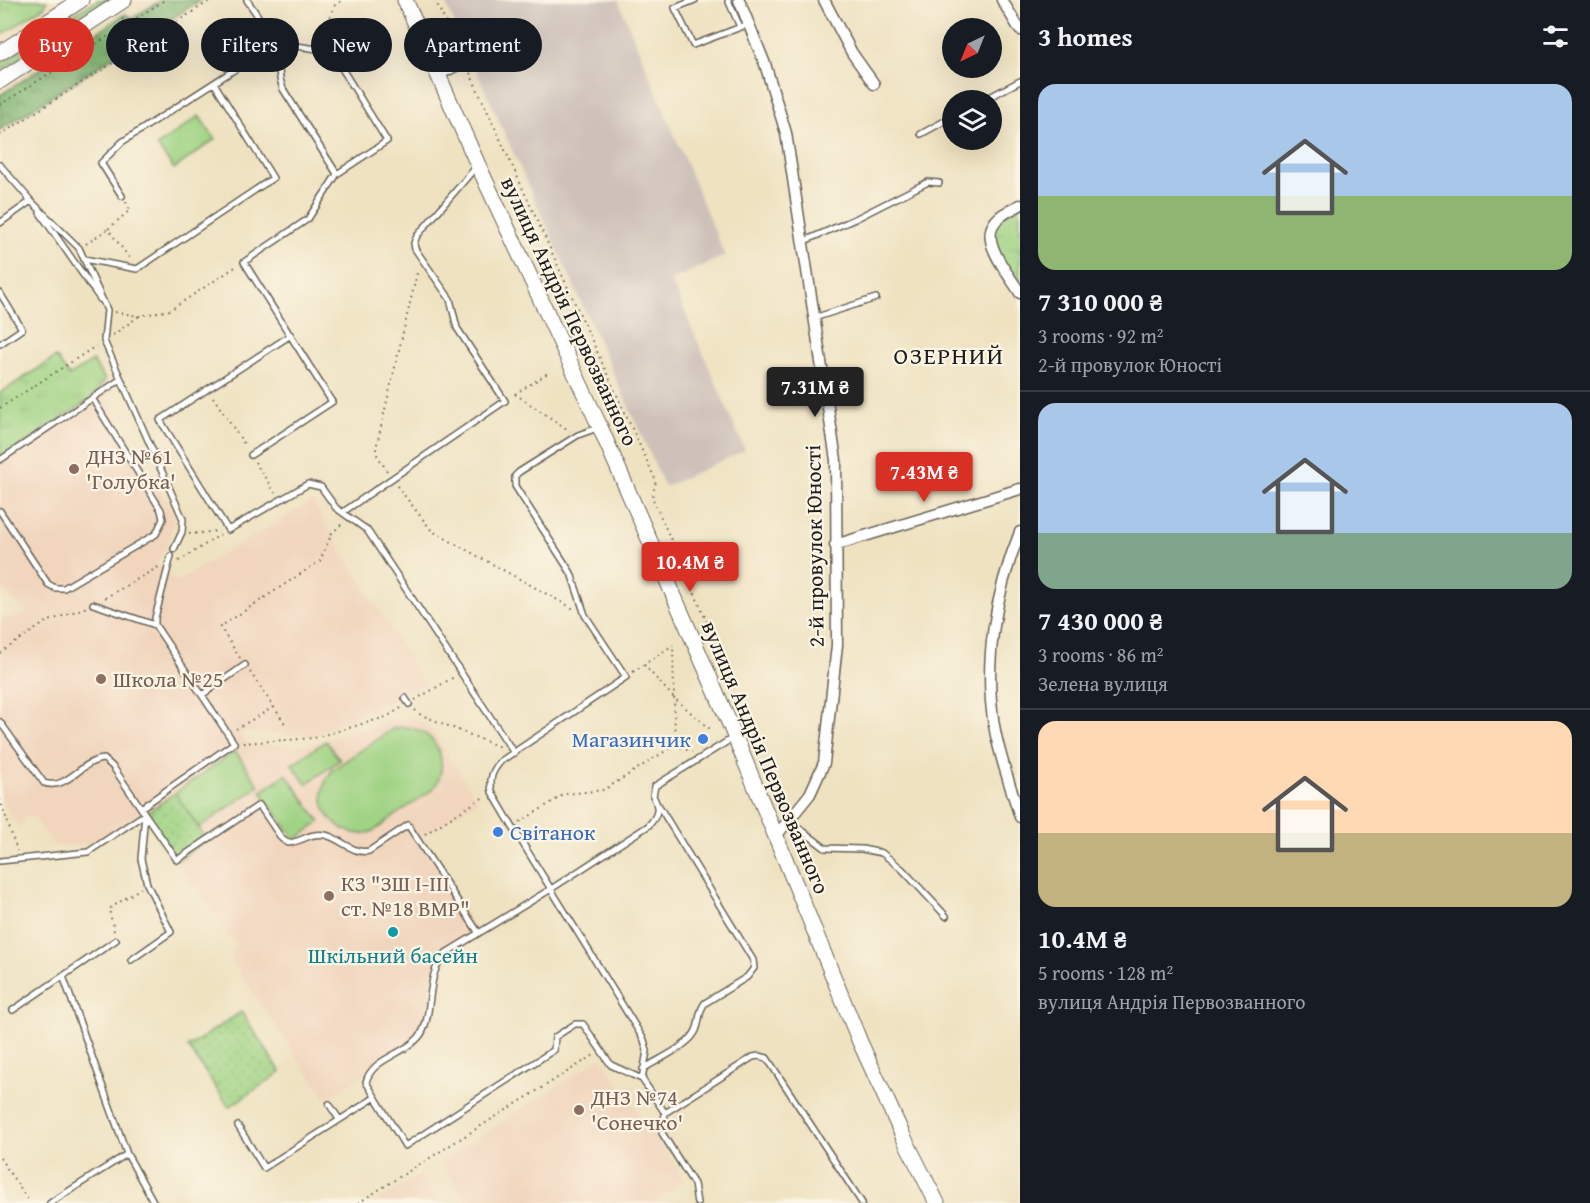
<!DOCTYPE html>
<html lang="en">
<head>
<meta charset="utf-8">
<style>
	body { margin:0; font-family:"Gentium Book Plus",serif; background:#242831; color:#f1f3f6; height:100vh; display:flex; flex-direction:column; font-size:22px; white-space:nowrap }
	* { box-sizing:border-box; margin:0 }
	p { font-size:20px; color:#9ea1a6 }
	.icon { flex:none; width:33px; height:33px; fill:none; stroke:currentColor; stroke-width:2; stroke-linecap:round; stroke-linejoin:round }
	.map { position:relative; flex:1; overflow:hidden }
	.drawer { display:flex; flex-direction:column; background:#171b24; width:570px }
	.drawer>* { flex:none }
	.top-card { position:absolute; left:18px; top:18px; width:570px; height:54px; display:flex; gap:12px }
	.needle { width:39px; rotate:223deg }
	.fabs { position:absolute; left:942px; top:18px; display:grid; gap:12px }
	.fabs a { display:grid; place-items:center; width:60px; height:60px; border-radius:50%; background:#171b24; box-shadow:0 6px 24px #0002; font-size:30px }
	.price { position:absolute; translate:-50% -51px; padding:0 14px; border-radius:6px; background:#d93025; color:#fff; font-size:20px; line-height:39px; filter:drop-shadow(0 2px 3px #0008) }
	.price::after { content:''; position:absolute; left:50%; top:36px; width:18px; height:14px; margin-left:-9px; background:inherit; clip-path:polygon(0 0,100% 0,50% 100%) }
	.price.selected { background:#222; color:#fff }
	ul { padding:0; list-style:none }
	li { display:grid; align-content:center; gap:12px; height:318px; padding:0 18px }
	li+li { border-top:2px solid #363941 }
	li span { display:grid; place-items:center; height:186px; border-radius:18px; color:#555 }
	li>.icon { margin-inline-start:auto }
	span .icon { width:108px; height:108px; fill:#fffc; stroke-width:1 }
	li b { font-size:26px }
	h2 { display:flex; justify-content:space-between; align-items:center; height:72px; padding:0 18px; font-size:26px }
	.tag { padding:0 21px; border-radius:27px; background:#171b24; box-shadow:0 6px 24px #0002; font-size:21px; line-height:54px }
	.tag.selected { background:#d93025; color:#fff }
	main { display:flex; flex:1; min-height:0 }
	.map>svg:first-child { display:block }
	.built { fill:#f1d5bd }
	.industrial { fill:#cec1ba }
	.grass { fill:url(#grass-tufts); stroke:#5e7850; stroke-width:1.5 }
	.forest { fill:url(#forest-crowns); stroke:#4e6847; stroke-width:1.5 }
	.park { fill:url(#park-dots); stroke:#5e7850; stroke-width:1.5 }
	.garden { fill:#a0d384; stroke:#5e7850; stroke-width:1.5 }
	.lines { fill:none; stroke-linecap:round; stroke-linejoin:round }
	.lane-casing { stroke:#666156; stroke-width:8 }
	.street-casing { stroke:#666156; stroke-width:13 }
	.secondary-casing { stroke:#666156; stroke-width:17 }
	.path { stroke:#666156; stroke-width:2; stroke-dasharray:1.5 4.5; stroke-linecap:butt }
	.lane { stroke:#fff; stroke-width:5 }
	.street { stroke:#fff; stroke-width:10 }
	.secondary { stroke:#fff; stroke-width:15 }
	.education-dot { fill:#8d6e63; stroke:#fcf5e5; stroke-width:2 }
	.shop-dot { fill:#3f7fe0; stroke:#fcf5e5; stroke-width:2 }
	.culture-dot { fill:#0f9aa8; stroke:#fcf5e5; stroke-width:2 }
	.labels { text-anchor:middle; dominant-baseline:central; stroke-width:4.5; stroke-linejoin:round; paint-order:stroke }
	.street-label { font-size:22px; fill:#1c1c1c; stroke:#fcf5e5 }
	.education-label { font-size:22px; fill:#785e54; stroke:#fcf5e5; text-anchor:start }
	.shop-label { font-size:22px; fill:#366cbe; stroke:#fcf5e5; text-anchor:end }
	.culture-label { font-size:22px; fill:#0d838f; stroke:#fcf5e5 }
	.neighbourhood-label { font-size:24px; letter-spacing:1.5px; fill:#1c1c1c; stroke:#fcf5e5 }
</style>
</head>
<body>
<main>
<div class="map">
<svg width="1020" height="1203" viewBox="0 0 1020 1203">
	<defs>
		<pattern id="grass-tufts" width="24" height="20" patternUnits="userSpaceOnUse" patternTransform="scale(1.5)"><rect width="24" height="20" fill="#a0d384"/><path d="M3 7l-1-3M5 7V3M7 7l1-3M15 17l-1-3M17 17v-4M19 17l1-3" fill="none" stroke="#89b571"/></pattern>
		<pattern id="forest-crowns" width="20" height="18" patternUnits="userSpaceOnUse" patternTransform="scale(1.5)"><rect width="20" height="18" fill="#80b572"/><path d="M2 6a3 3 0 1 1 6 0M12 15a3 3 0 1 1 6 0" fill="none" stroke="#68925d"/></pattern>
		<pattern id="park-dots" width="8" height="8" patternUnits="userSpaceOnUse" patternTransform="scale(1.5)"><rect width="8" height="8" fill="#a0d384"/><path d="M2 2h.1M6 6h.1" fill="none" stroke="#89b571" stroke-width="1.8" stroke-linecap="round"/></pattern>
	</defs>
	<rect width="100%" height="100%" fill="#fcf5e5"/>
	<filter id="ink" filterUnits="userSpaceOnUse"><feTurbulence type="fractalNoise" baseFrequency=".0167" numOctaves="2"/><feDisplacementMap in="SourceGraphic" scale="12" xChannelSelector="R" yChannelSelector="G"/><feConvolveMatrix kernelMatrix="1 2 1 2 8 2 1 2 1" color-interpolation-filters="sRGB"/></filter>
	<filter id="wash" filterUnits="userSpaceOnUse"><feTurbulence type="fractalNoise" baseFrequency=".008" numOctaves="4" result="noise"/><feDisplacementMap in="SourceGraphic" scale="24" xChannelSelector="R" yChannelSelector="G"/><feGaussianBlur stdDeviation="1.35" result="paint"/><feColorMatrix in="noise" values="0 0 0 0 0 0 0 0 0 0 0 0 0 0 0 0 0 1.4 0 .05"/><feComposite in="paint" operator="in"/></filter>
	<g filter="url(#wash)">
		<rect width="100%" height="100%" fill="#efe2c1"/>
		<!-- built -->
		<path class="built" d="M 93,361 L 113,392 L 106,397 L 174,515 L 174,523 L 170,538 L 157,563 L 176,582 L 312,501 L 425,685 L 314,736 L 240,732 L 248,745 L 306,745 L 399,720 L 411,718 L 420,720 L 433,731 L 478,801 L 418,839 L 478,932 L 446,953 L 437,964 L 423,1029 L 412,1043 L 326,1099 L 231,961 L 236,945 L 148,820 L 135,818 L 89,845 L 55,846 L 34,817 L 26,816 L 20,829 L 0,797 L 0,620 L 26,613 L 0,588 L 0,421 Z
			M 601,1058 L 685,1181 L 653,1203 L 467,1203 L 441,1161 Z
			M 421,1174 L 439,1203 L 373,1203 Z"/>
		<!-- industrial -->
		<path class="industrial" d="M 444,0 L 618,0 L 725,256 L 671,280 L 745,450 L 665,487 Z"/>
		<!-- grass -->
		<path class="grass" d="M 1,0 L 47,0 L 45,6 L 0,36 Z
			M 97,0 L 109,0 L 71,25 L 67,19 Z
			M 57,26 L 61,31 L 0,71 L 0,63 Z
			M 1020,205 L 1020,293 L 992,249 L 993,224 Z
			M 56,357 L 69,376 L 93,361 L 105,380 L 92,398 L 0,460 L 0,393 Z"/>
		<!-- forest -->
		<path class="forest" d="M 161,0 L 201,0 L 0,130 L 0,95 L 125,14 L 133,18 Z"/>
		<!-- park -->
		<path class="park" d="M 175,793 L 207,840 L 177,860 L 145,814 Z
			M 241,1012 L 281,1072 L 229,1107 L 188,1047 Z"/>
		<!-- garden -->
		<path class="garden" d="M 199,116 L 215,139 L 174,169 L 157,146 Z
			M 403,727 C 437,728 453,764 432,790 C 418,800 404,809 390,819 C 385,823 378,829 371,832 C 353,838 332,826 325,809 C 320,795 323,782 332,770 L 394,728 Z
			M 326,741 L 340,760 L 306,784 L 292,764 Z
			M 235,751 L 259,786 L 199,828 L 175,793 Z
			M 286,774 L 320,822 L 295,840 L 261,792 Z"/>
	</g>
	<g filter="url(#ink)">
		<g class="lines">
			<defs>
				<path id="lane" d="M 247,0 L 276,43 L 331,51 L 387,141 L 337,174 L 308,219 L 244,262 L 332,402 L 251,455
					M 695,0 L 675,8 L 693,45 L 749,24
					M 728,0 L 740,27
					M 441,76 L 472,61
					M 984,100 L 1020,81
					M 921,134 L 952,117
					M 0,165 L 31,201 L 79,248 L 107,310 L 104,341 L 183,519 L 182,532 L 174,549
					M 122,196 L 101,163 L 122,142 L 276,43 L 280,79 L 283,89 L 337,174
					M 40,213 L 100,299
					M 0,223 L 31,201 L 32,203
					M 802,242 L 855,219 L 928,182 L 939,183
					M 84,259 L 137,269 L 273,178 L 214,83
					M 0,293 L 22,329 L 0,344
					M 814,318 L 876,298
					M 291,335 L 160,420 L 228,530 L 308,484 L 321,487 L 336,508 L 367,530 L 514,753
					M 600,427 L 578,435 L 519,472 L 515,476 L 515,486 L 571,573 L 585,615 L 626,677 L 501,761 C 492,771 489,779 492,792 L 512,826 L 644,1040 L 647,1051 L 642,1079 L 665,1113 L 662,1133 L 694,1184 L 697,1203
					M 0,460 L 121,379
					M 0,511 L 48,584 L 55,588 L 64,588 L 156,534 L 163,519 L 161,510 L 92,398
					M 343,512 L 505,401 L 457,328 L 450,299 L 415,249 L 414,243 L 417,236 L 476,167
					M 93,604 L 155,625
					M 202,695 L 245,665
					M 405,698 L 409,704
					M 0,722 L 44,783 C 68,791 81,760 104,759 L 113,767 L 145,814 L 141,859 L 147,884 L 171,932 L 131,960
					M 141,808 L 234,743 L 155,625 L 155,618 L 171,556
					M 790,821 L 825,848 L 862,849 L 882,853 L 902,869 L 946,916
					M 0,861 L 88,852 L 145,814 L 177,860 L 259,805 L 282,839 L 288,843 C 302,842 310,832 325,835 C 341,838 353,855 369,851 L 408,825 L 478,932
					M 63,976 L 127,1154 L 154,1203
					M 13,1010 L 116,940
					M 643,1069 C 657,1060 686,1047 694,1034 C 701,1025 697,1012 705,1003 L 747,977 L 754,968 L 753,960 L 659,806
					M 642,1079 L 611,1065 L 583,1024 L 575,1024 L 555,1037 L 554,1050 L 405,1146 L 366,1082 C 372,1058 404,1055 419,1037 C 435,1017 424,973 446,953 L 551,889 L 648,826 C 658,816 660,808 653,796 L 655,786 L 733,738
					M 329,1104 L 339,1119
					M 665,1113 L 753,1057 L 759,1056 L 767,1058 L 862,1203
					M 238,1126 L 264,1168 L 374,1098
					M 50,1203 L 127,1154"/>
				<path id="street" d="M 739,0 L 765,64 L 786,133 L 836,460 L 837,645 L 824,763 L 810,794 L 776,836
					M 824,0 L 852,53 L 874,84
					M 1002,0 L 1020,30
					M 1020,205 C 1011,210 998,215 993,225 C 982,244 1010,276 1020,293
					M 1020,532 C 996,592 983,660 994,725 C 999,756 1011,787 1020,817
					M 835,545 L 1020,489"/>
				<path id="secondary" d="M 405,0 L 478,165 L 600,427 L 729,722 L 860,1042 L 903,1136 L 937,1203
					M 0,53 L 81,0
					M 0,81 L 124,0"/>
			</defs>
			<!-- lane casing -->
			<use href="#lane" class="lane-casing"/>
			<!-- street casing -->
			<use href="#street" class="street-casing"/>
			<!-- secondary casing -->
			<use href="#secondary" class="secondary-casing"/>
			<!-- path -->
			<path class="path" d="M 435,0 L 462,57
				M 122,19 L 132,22 L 151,39
				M 323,40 L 334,6 L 343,0
				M 470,73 L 656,481 L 652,497 L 708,624 L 703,631
				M 0,105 L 165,0
				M 0,135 L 211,0
				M 126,202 L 130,210 L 108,229 L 131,260
				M 86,244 L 108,229
				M 115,312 L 139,316 L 170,310 L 237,266
				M 113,335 L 139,316
				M 515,394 L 570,431
				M 515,394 L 548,373
				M 213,397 L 246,447
				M 0,408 L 96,346
				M 255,462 L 275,493
				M 387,471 L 376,453 L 376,448 L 418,269
				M 397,486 L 432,531 L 574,609
				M 189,534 L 219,531
				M 179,561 L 220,535
				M 105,598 L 160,566
				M 0,653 L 46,622 L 87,607
				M 240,658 L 220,627 L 320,561 L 332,533 L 343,523
				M 644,665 L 674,698 L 710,729
				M 250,672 L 286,725
				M 633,672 L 673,645
				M 415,700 L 454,677
				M 415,710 L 419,714 L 500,747
				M 236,729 L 274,707
				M 243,743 L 314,738 L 386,717 L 403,707
				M 675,745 L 692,752
				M 0,799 L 17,851
				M 520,822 L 565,794 L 604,790 L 675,745 L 673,645
				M 425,834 L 484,797
				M 114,931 L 109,909 L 141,888
				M 0,1158 L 30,1203
				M 358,1203 L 594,1055"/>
			<!-- lane -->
			<use href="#lane" class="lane"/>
			<!-- street -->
			<use href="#street" class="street"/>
			<!-- secondary -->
			<use href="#secondary" class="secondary"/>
		</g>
	</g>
	<!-- markers -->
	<g class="education-dot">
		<circle cx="74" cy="469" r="6"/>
		<circle cx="101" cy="679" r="6"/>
		<circle cx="329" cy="896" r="6"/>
		<circle cx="579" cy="1110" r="6"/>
	</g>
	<g class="shop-dot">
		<circle cx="703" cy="739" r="6"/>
		<circle cx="498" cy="832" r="6"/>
	</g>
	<circle class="culture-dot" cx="393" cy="932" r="6"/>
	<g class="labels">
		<!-- street labels -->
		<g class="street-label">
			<text transform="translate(570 311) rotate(65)">вулиця Андрія Первозванного</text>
			<text transform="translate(814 546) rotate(-91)">2-й провулок Юності</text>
			<text transform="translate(766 757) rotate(67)">вулиця Андрія Первозванного</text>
		</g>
		<!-- education labels -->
		<g class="education-label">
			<text x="86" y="456">ДНЗ №61<tspan x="86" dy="25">'Голубка'</tspan></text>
			<text x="113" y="679">Школа №25</text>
			<text x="341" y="883">КЗ "ЗШ І-ІІІ<tspan x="341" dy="25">ст. №18 ВМР"</tspan></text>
			<text x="591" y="1097">ДНЗ №74<tspan x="591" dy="25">'Сонечко'</tspan></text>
		</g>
		<!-- shop labels -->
		<g class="shop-label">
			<text x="691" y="739">Магазинчик</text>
			<text x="510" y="832" text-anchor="start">Світанок</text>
		</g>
		<!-- culture labels -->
		<g class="culture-label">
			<text x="393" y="955">Шкільний басейн</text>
		</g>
		<!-- neighbourhood labels -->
		<g class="neighbourhood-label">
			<text x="949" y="355">ОЗЕРНИЙ</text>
		</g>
	</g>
</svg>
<div class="fabs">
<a><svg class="needle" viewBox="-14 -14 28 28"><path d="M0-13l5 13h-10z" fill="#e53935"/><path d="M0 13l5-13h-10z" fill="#9ea1a6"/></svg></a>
<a><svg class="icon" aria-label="layers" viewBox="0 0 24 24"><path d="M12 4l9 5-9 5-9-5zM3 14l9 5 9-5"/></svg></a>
</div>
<b class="price selected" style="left:815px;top:418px">7.31M ₴</b>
<b class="price" style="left:924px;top:503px">7.43M ₴</b>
<b class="price" style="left:690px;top:593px">10.4M ₴</b>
<div class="top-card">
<a class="tag selected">Buy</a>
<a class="tag">Rent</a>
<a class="tag">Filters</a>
<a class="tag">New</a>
<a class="tag">Apartment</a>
</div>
</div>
<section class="drawer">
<h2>3 homes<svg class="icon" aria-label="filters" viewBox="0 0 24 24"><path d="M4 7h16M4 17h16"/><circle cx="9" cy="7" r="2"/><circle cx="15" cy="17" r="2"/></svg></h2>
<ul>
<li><span style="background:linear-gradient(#a9c7e8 60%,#8fb573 0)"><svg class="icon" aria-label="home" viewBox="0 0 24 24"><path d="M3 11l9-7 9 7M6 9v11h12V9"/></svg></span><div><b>7 310 000 ₴</b><p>3 rooms · 92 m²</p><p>2-й провулок Юності</p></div></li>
<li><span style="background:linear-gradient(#a9c7e8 70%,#7fa58c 0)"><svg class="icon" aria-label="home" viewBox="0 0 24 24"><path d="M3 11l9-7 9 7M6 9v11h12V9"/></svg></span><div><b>7 430 000 ₴</b><p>3 rooms · 86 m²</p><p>Зелена вулиця</p></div></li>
<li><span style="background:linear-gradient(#ffd9b3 60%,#c2b280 0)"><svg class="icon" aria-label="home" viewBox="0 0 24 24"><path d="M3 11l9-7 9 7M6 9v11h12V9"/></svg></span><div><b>10.4M ₴</b><p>5 rooms · 128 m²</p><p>вулиця Андрія Первозванного</p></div></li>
</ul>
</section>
</main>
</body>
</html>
